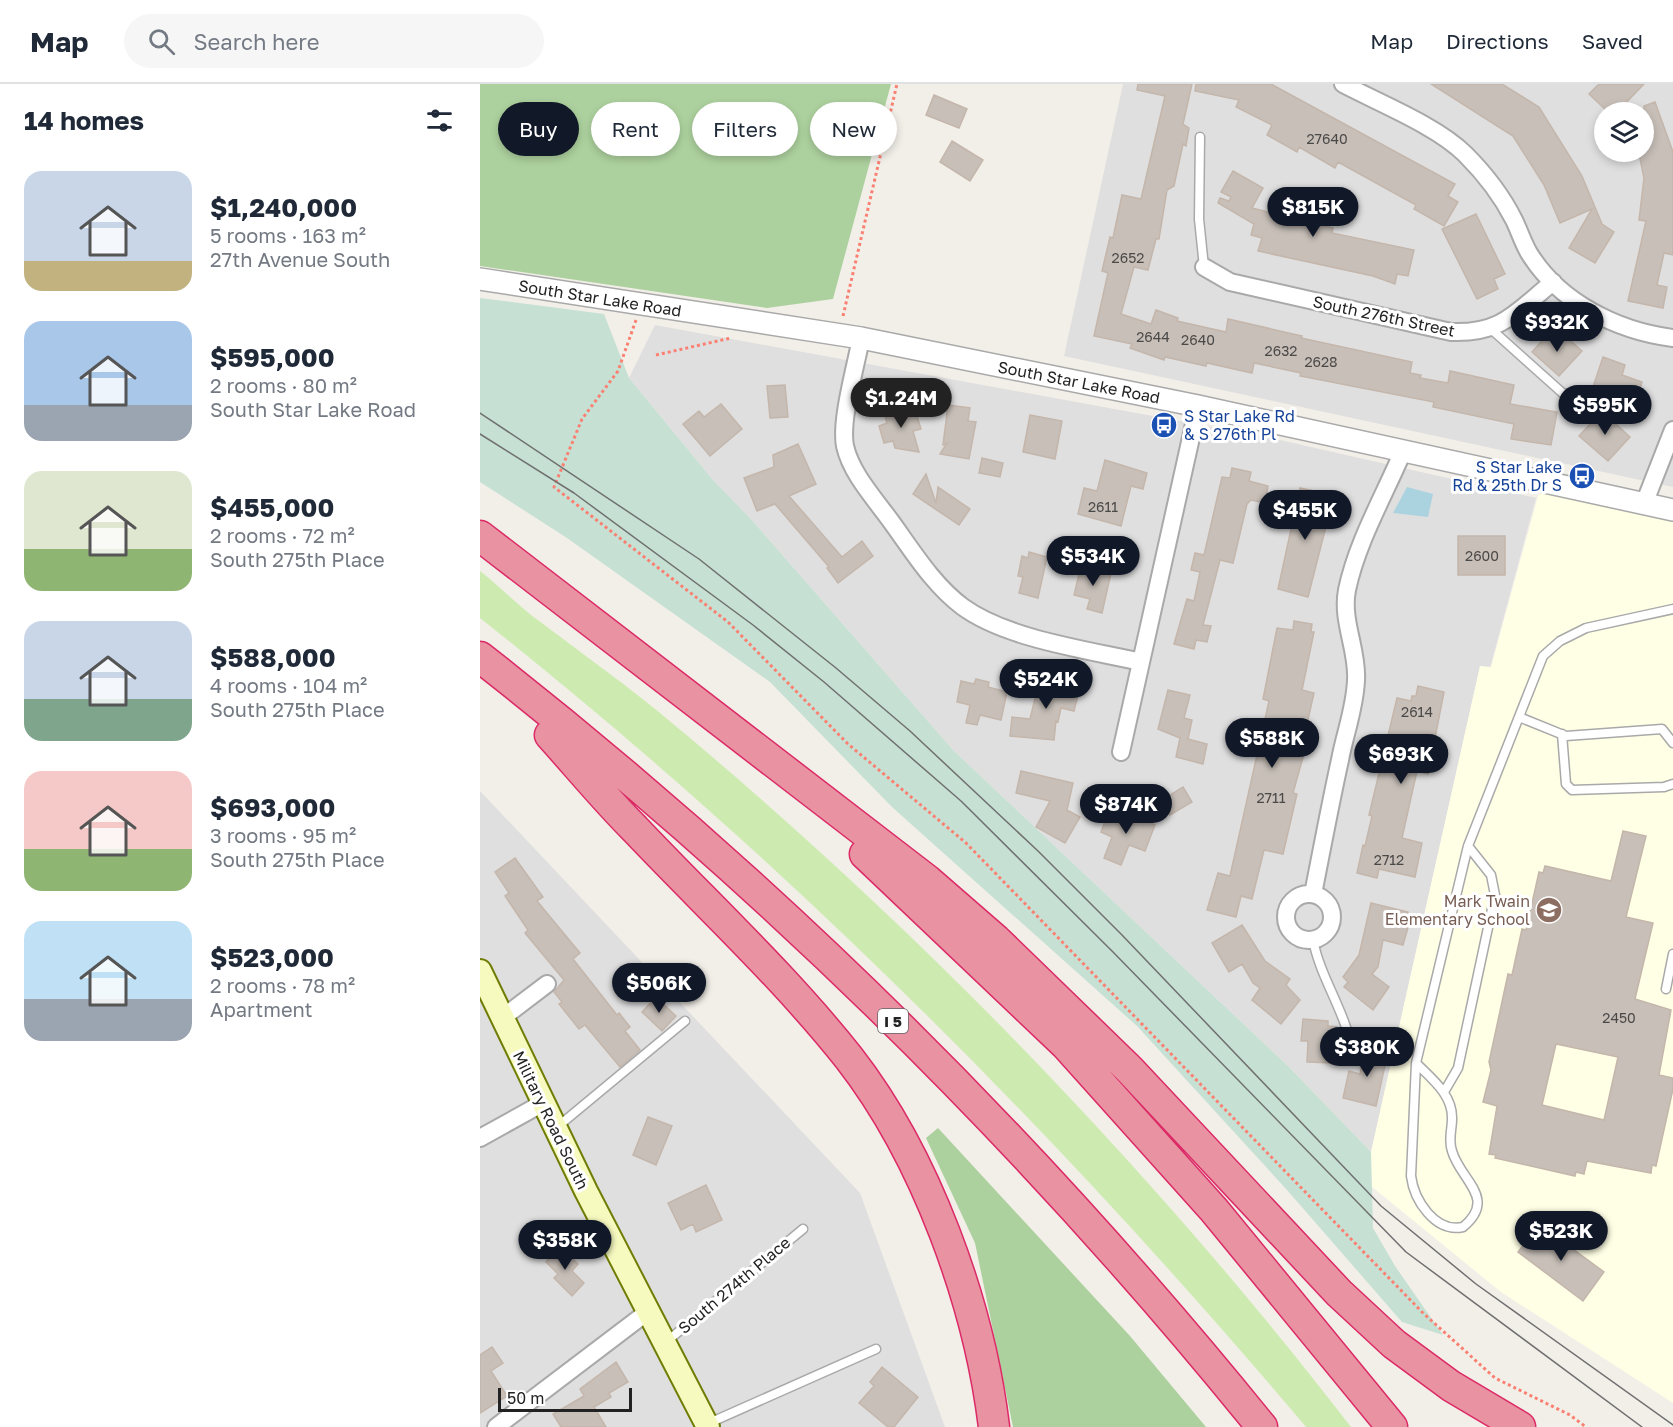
<!DOCTYPE html>
<html lang="en">
<head>
<meta charset="utf-8">
<style>
	body { margin:0; font-family:"Golos Text",sans-serif; background:#f6f6f7; color:#1f2937; height:100vh; display:flex; flex-direction:column; font-size:22px; white-space:nowrap }
	* { box-sizing:border-box; margin:0 }
	p { font-size:20px; color:#747a83 }
	.icon { flex:none; width:33px; height:33px; fill:none; stroke:currentColor; stroke-width:2; stroke-linecap:round; stroke-linejoin:round }
	.map { position:relative; flex:1; overflow:hidden }
	.panel { display:flex; flex-direction:column; background:#fff; width:480px }
	.panel>* { flex:none }
	.banner { position:absolute; left:18px; top:18px; width:570px; height:54px; display:flex; gap:12px }
	.controls { position:absolute; left:1114px; top:18px; display:grid; gap:12px }
	.controls a { display:grid; place-items:center; width:60px; height:60px; border-radius:50%; background:#fff; box-shadow:0 3px 9px #0003; font-size:30px }
	.scale { position:absolute; left:18px; bottom:15px; width:134px; box-sizing:border-box; padding-left:6px; border:3px solid #222; border-top:0; font-size:16px; line-height:21px; white-space:nowrap; color:#222; -webkit-text-stroke:4px #fff; paint-order:stroke }
	.price { position:absolute; translate:-50% -51px; padding:0 14px; border-radius:21px; background:#111827; color:#fff; font-size:20px; line-height:39px; filter:drop-shadow(0 2px 3px #0008) }
	.price::after { content:''; position:absolute; left:50%; top:36px; width:18px; height:14px; margin-left:-9px; background:inherit; clip-path:polygon(0 0,100% 0,50% 100%) }
	.price.on { background:#222; color:#fff }
	ul { padding:0; list-style:none }
	li { display:flex; align-items:center; gap:18px; height:150px; padding:0 24px }
	li span { display:grid; place-items:center; flex:none; width:168px; height:120px; border-radius:18px; color:#555 }
	li>.icon { margin-inline-start:auto }
	span .icon { width:72px; height:72px; fill:#fffc; stroke-width:1 }
	li b { font-size:26px }
	h2 { display:flex; justify-content:space-between; align-items:center; height:72px; padding:0 24px; font-size:26px }
	.chip { padding:0 21px; border-radius:27px; background:#fff; box-shadow:0 3px 9px #0003; font-size:21px; line-height:54px }
	.chip.on { background:#111827; color:#fff }
	header { display:flex; align-items:center; gap:36px; box-sizing:border-box; height:84px; padding:0 30px; background:#fff; border-bottom:2px solid #e0e1e3 }
	header strong { font-size:28px }
	nav { display:flex; gap:33px; margin-inline-start:auto; font-size:21px }
	.search { width:420px; height:54px; background:#f6f6f7; display:flex; align-items:center; gap:15px; box-sizing:border-box; padding:0 21px; border-radius:33px; color:#747a83; font-size:22px }
	main { display:flex; flex:1; min-height:0 }
	.map>svg:first-child { display:block }
	.residential { fill:#e0dfdf; fill-rule:evenodd }
	.education { fill:#ffffe5 }
	.grass { fill:#cdebb0 }
	.forest { fill:#add19e }
	.wetland { fill:#c6e0d4 }
	.water { fill:#aad3df }
	.building { fill:#c7bfb8; stroke:#c4b6ab; stroke-width:1.5; fill-rule:evenodd }
	.lines { fill:none; stroke-linecap:round; stroke-linejoin:round }
	.service-casing { stroke:#a9a9a9; stroke-width:11 }
	.minor-casing { stroke:#a9a9a9; stroke-width:20 }
	.tertiary-casing { stroke:#a9a9a9; stroke-width:24 }
	.secondary-casing { stroke:#707d05; stroke-width:26 }
	.motorway-casing { stroke:#dc2a67; stroke-width:33 }
	.path { stroke:#fa8072; stroke-width:3; stroke-dasharray:3 3; stroke-linecap:butt }
	.service { stroke:#fff; stroke-width:8 }
	.minor { stroke:#fff; stroke-width:16 }
	.tertiary { stroke:#fff; stroke-width:21 }
	.secondary { stroke:#f7fabf; stroke-width:22 }
	.motorway { stroke:#e892a2; stroke-width:30 }
	.tram { stroke:#707070; stroke-width:1.5 }
	.labels { text-anchor:middle; dominant-baseline:central; stroke-width:6; stroke-linejoin:round; paint-order:stroke }
	.number-label { font-size:14px; fill:#4b4948 }
	.shield { fill:#fff; stroke:#646464; stroke-width:1.5 }
	.shield-label { font-size:15px; font-weight:bold; fill:#222 }
	.street-label { font-size:16px; fill:#222; stroke:#fff }
	.transit-label { font-size:16px; fill:#164399; stroke:#fff; text-anchor:start }
	.education-label { font-size:16px; fill:#785e54; stroke:#fff; text-anchor:end }
</style>
</head>
<body>
<header>
<strong>Map</strong>
<div class="search"><svg class="icon" aria-label="search" viewBox="0 0 24 24"><circle cx="10" cy="10" r="6"/><path d="M15 15l6 6"/></svg>Search here</div>
<nav><a>Map</a><a>Directions</a><a>Saved</a></nav>
</header>
<main>
<section class="panel">
<h2>14 homes<svg class="icon" aria-label="filters" viewBox="0 0 24 24"><path d="M4 7h16M4 17h16"/><circle cx="9" cy="7" r="2"/><circle cx="15" cy="17" r="2"/></svg></h2>
<ul>
<li><span style="background:linear-gradient(#c9d6e8 75%,#c2b280 0)"><svg class="icon" aria-label="home" viewBox="0 0 24 24"><path d="M3 11l9-7 9 7M6 9v11h12V9"/></svg></span><div><b>$1,240,000</b><p>5 rooms · 163 m²</p><p>27th Avenue South</p></div></li>
<li><span style="background:linear-gradient(#a9c7e8 70%,#9aa5b1 0)"><svg class="icon" aria-label="home" viewBox="0 0 24 24"><path d="M3 11l9-7 9 7M6 9v11h12V9"/></svg></span><div><b>$595,000</b><p>2 rooms · 80 m²</p><p>South Star Lake Road</p></div></li>
<li><span style="background:linear-gradient(#dfe7d0 65%,#8fb573 0)"><svg class="icon" aria-label="home" viewBox="0 0 24 24"><path d="M3 11l9-7 9 7M6 9v11h12V9"/></svg></span><div><b>$455,000</b><p>2 rooms · 72 m²</p><p>South 275th Place</p></div></li>
<li><span style="background:linear-gradient(#c9d6e8 65%,#7fa58c 0)"><svg class="icon" aria-label="home" viewBox="0 0 24 24"><path d="M3 11l9-7 9 7M6 9v11h12V9"/></svg></span><div><b>$588,000</b><p>4 rooms · 104 m²</p><p>South 275th Place</p></div></li>
<li><span style="background:linear-gradient(#f6c9c9 65%,#8fb573 0)"><svg class="icon" aria-label="home" viewBox="0 0 24 24"><path d="M3 11l9-7 9 7M6 9v11h12V9"/></svg></span><div><b>$693,000</b><p>3 rooms · 95 m²</p><p>South 275th Place</p></div></li>
<li><span style="background:linear-gradient(#bfe0f5 65%,#9aa5b1 0)"><svg class="icon" aria-label="home" viewBox="0 0 24 24"><path d="M3 11l9-7 9 7M6 9v11h12V9"/></svg></span><div><b>$523,000</b><p>2 rooms · 78 m²</p><p>Apartment</p></div></li>
</ul>
</section>
<div class="map">
<svg width="1193" height="1343" viewBox="0 0 1193 1343">
	<rect width="100%" height="100%" fill="#f2efe9"/>
	<!-- residential -->
	<path class="residential" d="M 643,0 L 1193,0 L 1193,403 L 584,272 ZM 1125,28 L 1164,28 L 1164,68 L 1125,68 Z
		M 175,241 L 782,352 L 1056,414 L 1010,584 L 1000,583 L 891,1068 L 809,983 L 474,667 L 269,433 L 233,396 L 149,294 Z
		M 0,707 L 380,1109 L 465,1343 L 0,1343 Z"/>
	<!-- education -->
	<path class="education" d="M 1062,398 L 1193,426 L 1193,1319 L 1021,1208 L 891,1102 L 891,1068 L 1000,582 L 1011,583 Z"/>
	<!-- grass -->
	<path class="grass" d="M 0,487 C 18,501 34,517 51,531 C 92,562 134,592 174,624 C 428,833 670,1082 871,1343 L 826,1343 C 577,1048 302,773 0,534 Z"/>
	<!-- forest -->
	<path class="forest" d="M 0,0 L 411,0 L 353,215 L 287,224 L 0,182 Z
		M 458,1044 L 650,1252 L 726,1343 L 533,1343 L 495,1159 L 446,1054 Z"/>
	<!-- wetland -->
	<path class="wetland" d="M 0,214 L 124,230 L 149,294 L 233,396 L 269,433 L 474,667 L 809,983 L 891,1068 L 893,1144 L 915,1182 L 963,1251 L 922,1238 L 807,1106 L 657,942 L 412,723 L 290,598 L 87,454 L 0,398 Z"/>
	<!-- water -->
	<path class="water" d="M 927,403 L 953,410 L 948,433 L 913,429 Z"/>
	<!-- building -->
	<path class="building" d="M 658,0 L 712,0 L 703,40 L 709,44 L 706,62 L 703,60 L 694,102 L 687,106 L 679,155 L 676,155 L 668,186 L 654,183 L 641,230 L 671,240 L 676,226 L 698,234 L 697,237 L 746,248 L 748,235 L 822,252 L 821,254 L 932,278 L 930,289 L 941,291 L 940,294 L 968,299 L 970,287 L 1034,301 L 1030,320 L 1077,328 L 1071,361 L 1031,355 L 1034,340 L 953,323 L 954,318 L 820,292 L 821,289 L 774,279 L 772,289 L 727,279 L 726,282 L 685,273 L 684,276 L 650,264 L 652,260 L 614,252 L 628,189 L 622,187 L 630,153 L 633,154 L 642,111 L 661,115 L 685,12 L 657,6 Z
		M 716,0 L 791,0 L 975,100 L 968,112 L 978,118 L 964,142 L 934,125 L 936,121 L 858,78 L 855,84 L 819,63 L 817,68 L 787,51 L 792,41 L 756,23 L 759,16 L 715,7 Z
		M 951,0 L 1022,0 L 1059,23 L 1102,92 L 1122,140 L 1134,148 L 1115,179 L 1089,164 L 1112,125 L 1080,139 L 1064,101 L 1033,52 Z
		M 1119,0 L 1164,0 L 1137,28 L 1128,28 L 1109,10 Z
		M 454,11 L 487,25 L 479,44 L 446,31 Z
		M 1175,18 L 1193,68 L 1193,171 L 1184,169 L 1177,201 L 1187,203 L 1183,224 L 1148,217 L 1166,137 L 1159,136 L 1164,94 L 1159,70 L 1164,69 L 1164,22 Z
		M 472,57 L 503,76 L 490,97 L 460,78 Z
		M 753,87 L 783,104 L 772,124 L 853,144 L 852,149 L 934,166 L 928,192 L 917,190 L 915,200 L 893,192 L 778,167 L 782,154 L 771,151 L 774,140 L 738,119 L 740,114 L 749,117 L 751,113 L 741,108 Z
		M 996,130 L 1025,190 L 1014,195 L 1018,205 L 997,215 L 962,145 Z
		M 1081,248 L 1102,267 L 1079,292 L 1052,268 L 1067,251 L 1073,257 Z
		M 1123,273 L 1145,281 L 1142,291 L 1162,298 L 1154,324 L 1111,309 Z
		M 305,301 L 308,333 L 290,334 L 287,302 Z
		M 241,320 L 262,345 L 230,372 L 203,340 L 219,327 L 224,333 Z
		M 468,321 L 490,324 L 488,337 L 496,338 L 489,375 L 460,370 L 467,359 L 463,361 Z
		M 425,323 L 427,331 L 436,329 L 441,345 L 433,347 L 439,368 L 415,364 L 413,357 L 404,359 L 399,342 L 407,339 L 404,329 Z
		M 1122,327 L 1150,353 L 1128,377 L 1099,352 Z
		M 550,331 L 582,337 L 575,375 L 543,368 Z
		M 318,360 L 336,400 L 309,412 L 362,473 L 382,457 L 393,472 L 358,499 L 347,484 L 349,483 L 295,420 L 277,427 L 264,394 L 294,383 L 293,371 Z
		M 502,374 L 523,379 L 520,393 L 499,389 Z
		M 625,376 L 667,389 L 663,405 L 651,402 L 641,442 L 598,430 L 604,404 L 617,407 Z
		M 752,384 L 771,388 L 769,397 L 788,402 L 785,419 L 771,416 L 767,420 L 753,479 L 740,476 L 723,541 L 731,542 L 727,558 L 716,556 L 714,565 L 694,560 L 707,515 L 714,517 L 720,488 L 711,486 L 715,469 L 724,471 L 742,393 L 750,394 Z
		M 446,390 L 456,419 L 458,403 L 490,425 L 479,441 L 433,410 Z
		M 820,404 L 854,411 L 828,513 L 798,505 Z
		M 978,452 L 1025,452 L 1025,491 L 978,491 Z
		M 549,468 L 567,473 L 558,514 L 539,509 L 543,493 L 538,492 L 542,472 L 548,474 Z
		M 601,482 L 631,489 L 622,529 L 607,525 L 610,515 L 594,511 Z
		M 814,537 L 832,540 L 831,548 L 834,548 L 822,606 L 834,609 L 823,658 L 827,659 L 813,709 L 817,710 L 803,770 L 784,766 L 772,815 L 761,812 L 756,833 L 727,826 L 738,789 L 750,792 L 789,617 L 783,615 L 797,544 L 813,546 Z
		M 560,594 L 600,603 L 594,627 L 581,624 L 578,638 L 576,637 L 574,656 L 530,652 L 532,633 L 550,635 Z
		M 496,595 L 509,598 L 508,603 L 527,608 L 521,636 L 500,631 L 497,641 L 486,639 L 490,621 L 477,618 L 481,597 L 494,600 Z
		M 938,602 L 964,608 L 948,690 L 937,687 L 922,754 L 942,759 L 935,793 L 899,785 L 897,794 L 877,789 L 883,761 L 885,762 L 892,732 L 889,731 L 917,614 L 931,617 L 932,612 L 936,612 Z
		M 688,606 L 710,611 L 704,634 L 712,636 L 708,655 L 727,660 L 723,680 L 696,673 L 700,654 L 678,645 Z
		M 541,687 L 593,699 L 587,726 L 600,733 L 585,759 L 556,743 L 570,717 L 536,709 Z
		M 703,703 L 712,718 L 690,731 L 682,716 Z
		M 640,726 L 675,741 L 665,767 L 649,761 L 641,781 L 624,774 L 632,753 L 621,748 L 629,727 L 639,731 Z
		M 1143,747 L 1166,752 L 1146,833 L 1173,839 L 1155,915 L 1191,926 L 1179,991 L 1193,994 L 1193,1005 L 1176,1082 L 1172,1081 L 1171,1089 L 1107,1077 L 1104,1090 L 1096,1088 L 1095,1092 L 1015,1074 L 1016,1071 L 1009,1070 L 1017,1022 L 1003,1018 L 1011,986 L 1009,978 L 1028,890 L 1032,891 L 1042,845 L 1046,846 L 1059,788 L 1063,789 L 1065,782 L 1131,797 ZM 1076,960 L 1138,973 L 1124,1036 L 1062,1021 Z
		M 35,774 L 63,813 L 57,817 L 100,869 L 93,875 L 137,931 L 139,929 L 150,943 L 145,947 L 160,966 L 140,983 L 105,941 L 99,945 L 79,920 L 82,918 L 74,908 L 84,896 L 45,849 L 48,846 L 25,812 L 29,809 L 15,788 Z
		M 891,819 L 928,828 L 925,840 L 929,840 L 923,861 L 903,856 L 898,883 L 892,890 L 909,903 L 893,926 L 864,903 L 868,898 L 863,893 L 879,871 Z
		M 762,841 L 785,877 L 810,895 L 806,901 L 820,916 L 801,940 L 772,916 L 780,904 L 773,899 L 762,880 L 749,888 L 732,859 Z
		M 176,913 L 196,932 L 182,947 L 162,928 Z
		M 823,935 L 848,937 L 848,942 L 857,943 L 854,979 L 827,978 L 828,957 L 821,957 Z
		M 886,963 L 908,968 L 896,1022 L 863,1014 L 869,987 L 880,990 Z
		M 168,1033 L 192,1042 L 176,1081 L 153,1071 Z
		M 226,1101 L 242,1136 L 216,1148 L 213,1140 L 201,1146 L 188,1119 Z
		M 1059,1140 L 1124,1188 L 1103,1217 L 1038,1168 Z
		M 80,1163 L 98,1180 L 92,1187 L 104,1199 L 92,1212 L 74,1194 L 78,1190 L 66,1178 Z
		M 12,1263 L 23,1279 L 11,1287 L 27,1312 L 0,1329 L 0,1271 Z
		M 136,1278 L 148,1298 L 129,1309 L 131,1313 L 114,1323 L 126,1343 L 81,1343 L 73,1330 L 104,1312 L 100,1305 Z
		M 402,1283 L 438,1313 L 414,1343 L 408,1343 L 379,1319 L 394,1302 L 390,1298 Z"/>
	<g class="lines">
		<defs>
			<path id="service" d="M 720,53 L 719,135 L 724,183
				M 1011,245 L 1106,330
				M 1039,633 L 1086,652 L 1182,645 L 1193,659
				M 1082,650 L 1086,700 L 1092,706 L 1184,703 L 1193,700
				M 833,856 C 841,897 869,932 873,974
				M 1186,905 L 1193,870
				M 936,979 L 988,762 L 1063,572 L 1080,557 L 1106,544 L 1193,525
				M 936,979 C 952,995 973,1011 972,1035 C 972,1046 968,1056 972,1067 C 980,1096 1018,1114 983,1143 C 955,1149 934,1116 931,1092 Z
				M 964,1008 L 978,984 L 1015,811 L 1011,791 L 988,762
				M 76,1044 L 205,937
				M 186,1258 L 323,1145
				M 227,1340 L 396,1265"/>
			<path id="minor" d="M 863,0 C 899,19 957,42 985,70 C 1004,89 1022,112 1034,136 C 1039,146 1043,159 1049,169 C 1079,218 1137,247 1193,254
				M 724,183 L 750,198 L 971,248 C 1022,250 1036,228 1073,198
				M 381,254 C 376,282 360,336 365,362 C 371,389 394,414 410,436 C 432,466 453,501 483,523 C 527,555 608,566 661,578
				M 1164,420 L 1193,346
				M 641,668 L 718,322
				M806 833a23 23 0 1 1 46 0a23 23 0 1 1-46 0Z
				M 833,810 C 842,765 850,721 860,676 C 865,649 875,624 876,596 C 878,566 861,537 867,506 C 877,458 904,412 923,367
				M 21,935 L 67,900
				M 0,1054 L 63,1019
				M 16,1343 L 170,1226"/>
			<path id="tertiary" d="M 0,195 L 381,254 L 718,322 L 1193,426"/>
			<path id="secondary" d="M 0,887 L 106,1107 L 228,1343"/>
			<path id="motorway" d="M 0,452 L 447,796 L 516,856 L 649,985 L 859,1209 L 914,1260 L 971,1302 L 1040,1343
				M 0,573 C 289,799 552,1059 782,1343
				M 70,651 C 98,682 125,715 155,745 C 227,821 304,892 369,974 C 446,1073 499,1219 514,1343
				M 385,770 L 586,961 L 734,1126 L 912,1343"/>
		</defs>
		<!-- service casing -->
		<use href="#service" class="service-casing"/>
		<!-- minor casing -->
		<use href="#minor" class="minor-casing"/>
		<!-- tertiary casing -->
		<use href="#tertiary" class="tertiary-casing"/>
		<!-- secondary casing -->
		<use href="#secondary" class="secondary-casing"/>
		<!-- motorway casing -->
		<use href="#motorway" class="motorway-casing"/>
		<!-- path -->
		<path class="path" d="M 363,232 L 417,0
			M 156,236 L 138,287 L 102,335 L 74,403 L 248,538 L 368,660 L 486,759 L 942,1228 L 1015,1294 L 1090,1331 L 1106,1343
			M 176,271 L 251,254"/>
		<!-- service -->
		<use href="#service" class="service"/>
		<!-- minor -->
		<use href="#minor" class="minor"/>
		<!-- tertiary -->
		<use href="#tertiary" class="tertiary"/>
		<!-- secondary -->
		<use href="#secondary" class="secondary"/>
		<!-- motorway -->
		<use href="#motorway" class="motorway"/>
		<!-- tram -->
		<path class="tram" d="M 0,329 L 219,475 L 356,584 L 430,647 L 558,767 L 642,851 L 901,1122 L 996,1200 L 1193,1341
			M 0,350 L 94,409 L 273,541 L 344,598 L 481,717 L 633,868 L 926,1168 L 1162,1343"/>
	</g>
	<!-- icons -->
	<defs>
		<symbol id="bus-disc" viewBox="-11 -11 22 22"><circle r="9.5" fill="#1a4fb4" stroke="#fff"/><path d="M-5-6H5V4H4V6H2V4H-2V6H-4V4H-5ZM-3.5-4V0h7V-4ZM-3.5 1.2v1.5H-2V1.2ZM2 1.2v1.5H3.5V1.2Z" fill="#fff"/></symbol>
		<symbol id="school-disc" viewBox="-11 -11 22 22"><circle r="9.5" fill="#8d6e63" stroke="#fff"/><path d="M0-5L7-2L0 1L-7-2ZM-4 1L0 2.5L4 1V4Q0 6-4 4Z" fill="#fff"/></symbol>
	</defs>
	<g fill-rule="evenodd">
		<use href="#bus-disc" x="669" y="326" width="30" height="30"/>
		<use href="#bus-disc" x="1087" y="377" width="30" height="30"/>
		<use href="#school-disc" x="1054" y="811" width="30" height="30"/>
	</g>
	<g class="labels">
		<!-- number labels -->
		<g class="number-label">
			<text x="847" y="54">27640</text>
			<text x="648" y="173">2652</text>
			<text x="673" y="252">2644</text>
			<text x="718" y="255">2640</text>
			<text x="801" y="266">2632</text>
			<text x="841" y="277">2628</text>
			<text x="623" y="422">2611</text>
			<text x="1002" y="471">2600</text>
			<text x="937" y="627">2614</text>
			<text x="791" y="713">2711</text>
			<text x="909" y="775">2712</text>
			<text x="1139" y="933">2450</text>
		</g>
		<!-- shield labels -->
		<rect class="shield" x="398" y="925" width="30" height="24" rx="4.5"/>
		<g class="shield-label">
			<text x="413" y="937">I 5</text>
		</g>
		<!-- street labels -->
		<g class="street-label">
			<text transform="translate(120 214) rotate(9)">South Star Lake Road</text>
			<text transform="translate(904 232) rotate(12)">South 276th Street</text>
			<text transform="translate(599 298) rotate(11)">South Star Lake Road</text>
			<text transform="translate(71 1036) rotate(64)">Military Road South</text>
			<text transform="translate(254 1201) rotate(-40)">South 274th Place</text>
		</g>
		<!-- transit labels -->
		<g class="transit-label">
			<text x="704" y="332">S Star Lake Rd<tspan x="704" dy="18">&amp; S 276th Pl</tspan></text>
			<text x="1082" y="383" text-anchor="end">S Star Lake<tspan x="1082" dy="18">Rd &amp; 25th Dr S</tspan></text>
		</g>
		<!-- education labels -->
		<g class="education-label">
			<text x="1050" y="817">Mark Twain<tspan x="1050" dy="18">Elementary School</tspan></text>
		</g>
	</g>
</svg>
<div class="controls">
<a><svg class="icon" aria-label="layers" viewBox="0 0 24 24"><path d="M12 4l9 5-9 5-9-5zM3 14l9 5 9-5"/></svg></a>
</div>
<div class="scale">50 m</div>
<b class="price" style="left:833px;top:154px">$815K</b>
<b class="price" style="left:1077px;top:269px">$932K</b>
<b class="price on" style="left:421px;top:345px">$1.24M</b>
<b class="price" style="left:1125px;top:352px">$595K</b>
<b class="price" style="left:825px;top:457px">$455K</b>
<b class="price" style="left:613px;top:503px">$534K</b>
<b class="price" style="left:566px;top:626px">$524K</b>
<b class="price" style="left:792px;top:685px">$588K</b>
<b class="price" style="left:921px;top:701px">$693K</b>
<b class="price" style="left:646px;top:751px">$874K</b>
<b class="price" style="left:179px;top:930px">$506K</b>
<b class="price" style="left:887px;top:994px">$380K</b>
<b class="price" style="left:1081px;top:1178px">$523K</b>
<b class="price" style="left:85px;top:1187px">$358K</b>
<div class="banner">
<a class="chip on">Buy</a>
<a class="chip">Rent</a>
<a class="chip">Filters</a>
<a class="chip">New</a>
</div>
</div>
</main>
</body>
</html>
